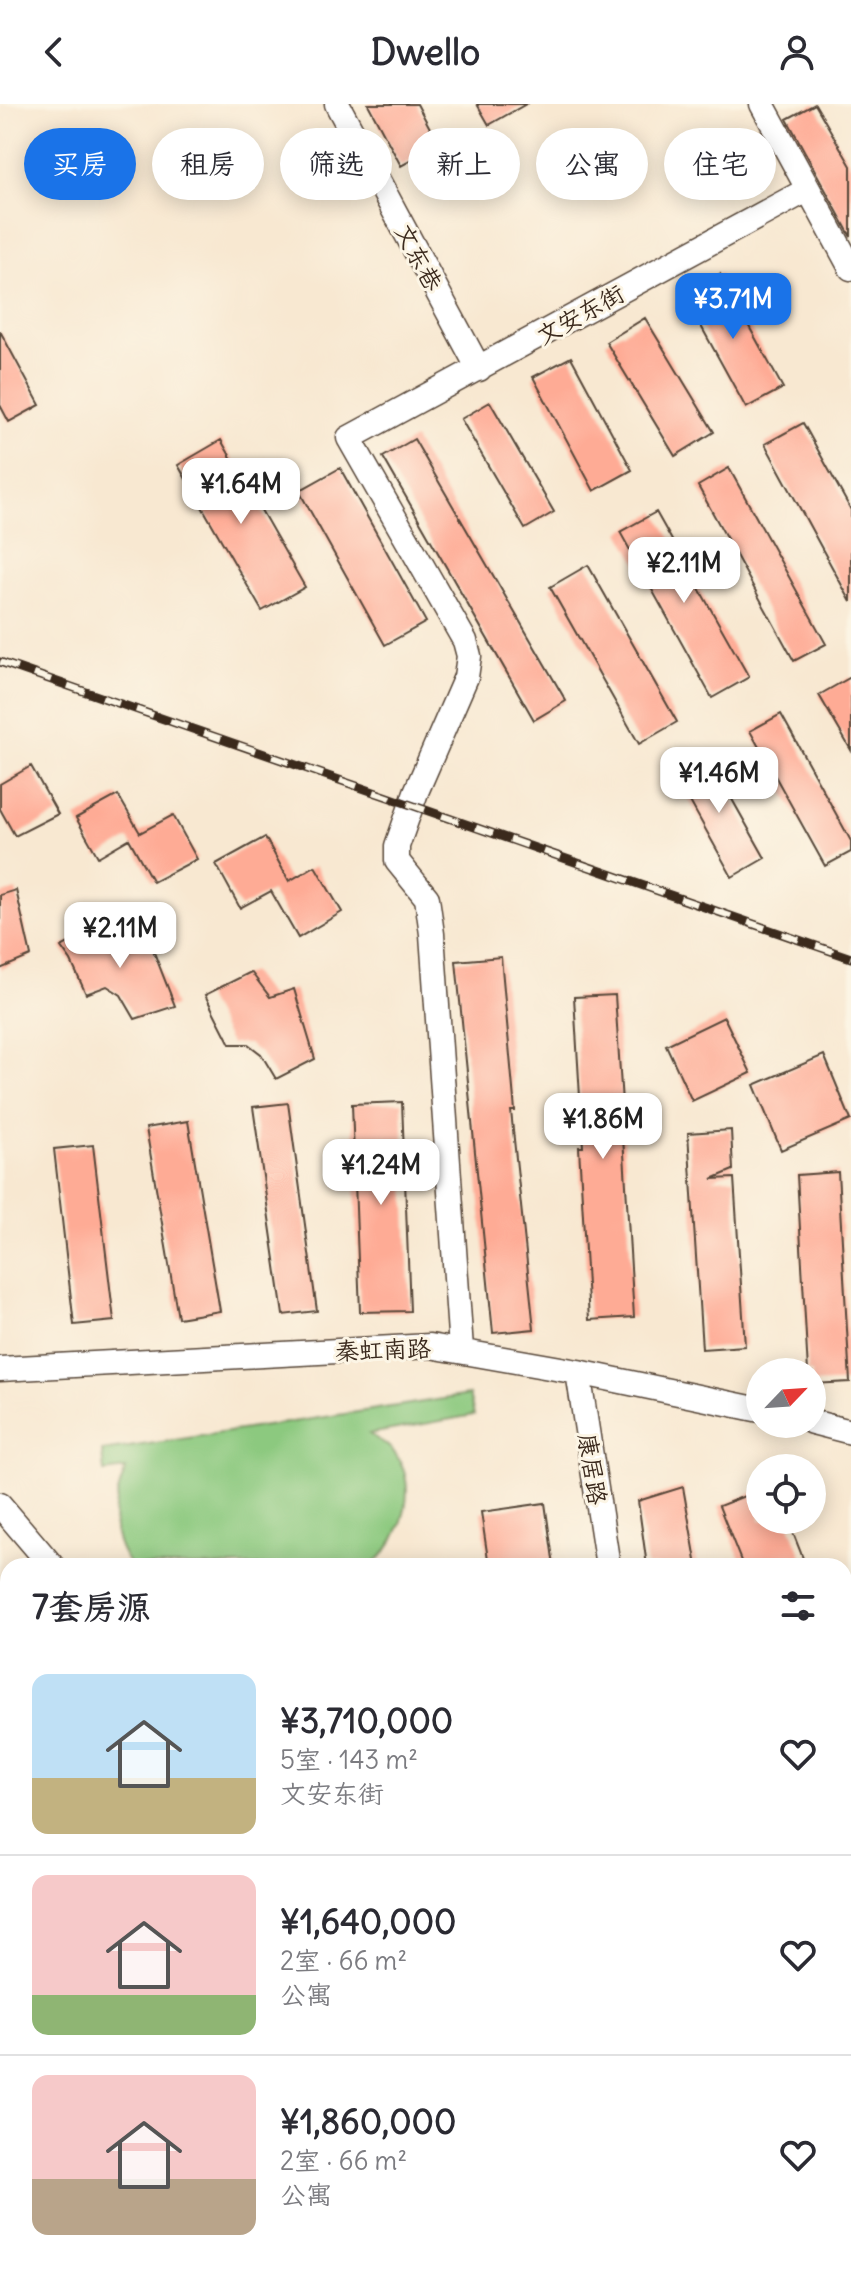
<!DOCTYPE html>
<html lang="zh">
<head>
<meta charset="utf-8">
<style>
	body { margin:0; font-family:Delius,"LXGW WenKai TC",sans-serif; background:#f7f7f7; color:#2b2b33; height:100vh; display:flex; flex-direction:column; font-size:30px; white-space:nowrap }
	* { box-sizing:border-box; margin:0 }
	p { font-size:26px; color:#7c7c81 }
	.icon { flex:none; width:44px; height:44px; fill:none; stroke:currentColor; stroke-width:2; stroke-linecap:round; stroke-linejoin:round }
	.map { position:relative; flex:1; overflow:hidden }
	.drawer { position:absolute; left:0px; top:1454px; width:852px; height:712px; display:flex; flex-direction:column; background:#fff; border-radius:24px 24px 0 0; box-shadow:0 4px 20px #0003 }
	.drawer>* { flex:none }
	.top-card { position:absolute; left:24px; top:24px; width:804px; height:72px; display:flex; gap:16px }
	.needle { width:52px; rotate:65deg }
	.fabs { position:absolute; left:746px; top:1254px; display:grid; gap:16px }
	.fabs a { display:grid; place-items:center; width:80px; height:80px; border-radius:50%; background:#fff; box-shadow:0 4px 20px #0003; font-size:40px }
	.price { position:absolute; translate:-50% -68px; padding:0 18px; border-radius:16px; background:#fff; color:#222; font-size:26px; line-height:52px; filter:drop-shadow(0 2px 4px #0008) }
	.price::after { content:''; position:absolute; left:50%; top:48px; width:24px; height:18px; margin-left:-12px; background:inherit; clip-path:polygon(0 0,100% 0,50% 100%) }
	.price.current { background:#1a73e8; color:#fff }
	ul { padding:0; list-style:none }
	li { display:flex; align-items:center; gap:24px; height:200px; padding:0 32px }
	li+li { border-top:2px solid #e1e1e2 }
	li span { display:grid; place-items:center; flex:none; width:224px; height:160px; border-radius:16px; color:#555 }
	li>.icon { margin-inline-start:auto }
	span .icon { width:96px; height:96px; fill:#fffc; stroke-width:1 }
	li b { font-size:34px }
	h2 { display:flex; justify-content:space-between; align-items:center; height:96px; padding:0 32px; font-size:34px }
	.tag { padding:0 28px; border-radius:36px; background:#fff; box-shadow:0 4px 20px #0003; font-size:28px; line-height:72px }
	.tag.current { background:#1a73e8; color:#fff }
	header { display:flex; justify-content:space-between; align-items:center; height:104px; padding:0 32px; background:#fff; font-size:36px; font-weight:700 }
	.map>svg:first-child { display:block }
	.green { fill:#8cc97f; stroke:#647a4e; stroke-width:2 }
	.building { fill:#feab95 }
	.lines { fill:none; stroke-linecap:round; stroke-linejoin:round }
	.street-casing { stroke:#574639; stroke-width:27 }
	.secondary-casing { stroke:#574639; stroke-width:37 }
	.highway-casing { stroke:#574639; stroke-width:47 }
	.street { stroke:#fff; stroke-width:24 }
	.secondary { stroke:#f9e7c3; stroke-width:34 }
	.highway { stroke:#f1c369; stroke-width:44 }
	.rail-casing { stroke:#3b2a1e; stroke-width:9 }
	.rail { stroke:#fcf5e5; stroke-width:6; stroke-dasharray:18; stroke-linecap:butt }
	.labels { text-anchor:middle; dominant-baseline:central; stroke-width:6; stroke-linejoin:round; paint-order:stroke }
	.street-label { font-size:24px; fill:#3b2a1e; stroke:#fcf5e5 }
</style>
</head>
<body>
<header><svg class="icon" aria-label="back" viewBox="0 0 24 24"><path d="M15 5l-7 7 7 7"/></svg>Dwello<svg class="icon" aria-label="person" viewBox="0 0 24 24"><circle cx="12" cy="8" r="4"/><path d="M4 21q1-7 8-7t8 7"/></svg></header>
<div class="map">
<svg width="851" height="2166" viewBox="0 0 851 2166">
	<rect width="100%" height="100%" fill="#fcf5e5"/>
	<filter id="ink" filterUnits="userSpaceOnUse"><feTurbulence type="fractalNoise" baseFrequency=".0125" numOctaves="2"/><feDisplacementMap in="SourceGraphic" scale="16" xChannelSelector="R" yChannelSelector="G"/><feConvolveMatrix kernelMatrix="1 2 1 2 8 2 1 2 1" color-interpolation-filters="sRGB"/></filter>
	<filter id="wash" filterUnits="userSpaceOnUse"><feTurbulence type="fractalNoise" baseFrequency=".006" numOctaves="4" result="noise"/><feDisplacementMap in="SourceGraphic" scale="32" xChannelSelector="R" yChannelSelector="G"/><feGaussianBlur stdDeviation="1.8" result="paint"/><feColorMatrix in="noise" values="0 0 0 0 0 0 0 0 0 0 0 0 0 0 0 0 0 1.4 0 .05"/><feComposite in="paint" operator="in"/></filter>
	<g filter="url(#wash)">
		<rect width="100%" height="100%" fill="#f8e8d1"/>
		<!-- green -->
		<path class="green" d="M 469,1291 L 474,1311 L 369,1330 C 375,1334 384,1338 390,1344 C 423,1375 403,1440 370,1462 L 131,1462 C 107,1431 112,1400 126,1365 L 104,1368 L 102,1347 Z"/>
		<g id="blocks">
			<!-- building -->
			<path class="building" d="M 368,0 L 417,0 L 439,41 L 401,62 Z
				M 477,0 L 526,0 L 489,21 Z
				M 815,0 L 851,62 L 851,133 L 787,15 Z
				M 720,170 L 783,284 L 746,304 L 684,191 Z
				M 645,214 L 714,328 L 675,352 L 606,238 Z
				M 0,227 L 40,301 L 9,318 L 0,301 Z
				M 571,253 L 632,366 L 594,387 L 533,273 Z
				M 490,298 L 554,408 L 525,425 L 461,315 Z
				M 803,319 L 851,406 L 851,498 L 765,340 Z
				M 414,335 L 566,597 L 534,616 L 383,353 Z
				M 221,336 L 305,483 L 262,507 L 178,361 Z
				M 340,364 L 426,518 L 385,541 L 299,387 Z
				M 729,364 L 826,540 L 794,557 L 698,382 Z
				M 656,408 L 749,573 L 712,594 L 620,428 Z
				M 588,461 L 677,618 L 639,640 L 550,483 Z
				M 851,573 L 851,646 L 819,591 Z
				M 781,610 L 851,737 L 851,748 L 825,762 L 750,627 Z
				M 706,649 L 765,754 L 732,773 L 673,667 Z
				M 31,662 L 58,710 L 15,732 L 0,705 L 0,680 Z
				M 118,691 L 140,729 L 173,711 L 197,755 L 153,778 L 129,735 L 98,753 L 76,714 Z
				M 265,733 L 289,777 L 315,762 L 342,808 L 298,834 L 271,787 L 240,804 L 216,760 Z
				M 16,786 L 31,852 L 0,865 L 0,791 Z
				M 114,815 L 119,831 L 136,843 L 153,846 L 175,902 L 135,915 L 121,891 L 107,882 L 86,890 L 71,857 L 61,843 Z
				M 501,853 L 515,1007 L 511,1007 L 534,1225 L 493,1229 L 456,857 Z
				M 251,868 L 270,893 L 294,885 L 315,955 L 276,975 L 261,950 L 248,940 L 230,940 L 205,891 Z
				M 615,891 L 624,1030 L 616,1034 L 623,1033 L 634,1213 L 589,1216 L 579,1043 L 583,1043 L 574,893 Z
				M 724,913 L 751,969 L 692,997 L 666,941 Z
				M 824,951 L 851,1016 L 781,1046 L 754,981 Z
				M 402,998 L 410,1207 L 360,1208 L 352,1000 Z
				M 288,999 L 317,1207 L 283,1211 L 253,1003 Z
				M 188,1017 L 220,1207 L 178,1214 L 146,1024 Z
				M 731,1026 L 733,1066 L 712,1075 L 734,1074 L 745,1242 L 702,1245 L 688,1029 Z
				M 93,1041 L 114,1217 L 74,1221 L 54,1045 Z
				M 838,1068 L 850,1278 L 812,1280 L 812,1268 L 808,1268 L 797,1071 Z
				M 683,1383 L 697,1462 L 647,1462 L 638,1397 Z
				M 760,1386 L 760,1416 L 788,1416 L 806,1462 L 743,1462 L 719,1402 Z
				M 545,1399 L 554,1462 L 489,1462 L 481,1408 Z"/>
		</g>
	</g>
	<g filter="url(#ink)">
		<use href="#blocks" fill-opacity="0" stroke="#574639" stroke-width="2"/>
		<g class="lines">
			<defs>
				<path id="street" d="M 337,0 L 479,265
					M 762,0 L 851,164
					M 461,1245 L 432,830 L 427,794 L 397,757 L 397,742 L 416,688 L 466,573 L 469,552 L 465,537 L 349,334 L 807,86
					M 0,1265 L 430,1242 L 578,1268 L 760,1306
					M 578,1268 L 608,1462
					M 812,1318 L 851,1328
					M 0,1401 L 52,1462
					M 730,2158 L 732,2166"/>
				<path id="secondary" d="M 0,1993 L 8,2003
					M 0,2155 L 9,2166
					M 139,2158 L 145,2166"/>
				<path id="highway" d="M 0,2043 L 8,2052
					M 0,2097 L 8,2106
					M 53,2158 L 60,2166
					M 98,2158 L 105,2166"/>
			</defs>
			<!-- street casing -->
			<use href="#street" class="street-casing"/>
			<!-- secondary casing -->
			<use href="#secondary" class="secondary-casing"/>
			<!-- highway casing -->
			<use href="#highway" class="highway-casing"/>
			<!-- street -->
			<use href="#street" class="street"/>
			<!-- secondary -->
			<use href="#secondary" class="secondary"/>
			<!-- highway -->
			<use href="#highway" class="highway"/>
			<defs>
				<path id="rail" d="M 0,558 L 851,854"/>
			</defs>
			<!-- rail casing -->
			<use href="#rail" class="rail-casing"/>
			<!-- rail -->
			<use href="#rail" class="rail"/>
		</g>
	</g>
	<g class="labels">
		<!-- street labels -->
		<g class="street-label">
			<text transform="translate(419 153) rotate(62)">文东巷</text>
			<text transform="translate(580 210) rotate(-29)">文安东街</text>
			<text transform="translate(383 1245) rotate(-2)">秦虹南路</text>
			<text transform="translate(593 1365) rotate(81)">康居路</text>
		</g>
	</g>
</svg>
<div class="fabs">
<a><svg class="needle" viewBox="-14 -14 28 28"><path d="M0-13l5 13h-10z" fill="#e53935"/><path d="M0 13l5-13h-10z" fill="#7c7c81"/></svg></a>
<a><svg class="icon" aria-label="locate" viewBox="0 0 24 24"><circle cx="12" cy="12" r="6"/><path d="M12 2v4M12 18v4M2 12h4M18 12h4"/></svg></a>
</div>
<b class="price current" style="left:733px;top:237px">¥3.71M</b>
<b class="price" style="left:241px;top:422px">¥1.64M</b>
<b class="price" style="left:684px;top:501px">¥2.11M</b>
<b class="price" style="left:719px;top:711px">¥1.46M</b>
<b class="price" style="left:120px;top:866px">¥2.11M</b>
<b class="price" style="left:603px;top:1057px">¥1.86M</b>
<b class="price" style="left:381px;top:1103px">¥1.24M</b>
<div class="top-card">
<a class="tag current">买房</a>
<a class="tag">租房</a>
<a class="tag">筛选</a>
<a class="tag">新上</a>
<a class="tag">公寓</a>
<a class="tag">住宅</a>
</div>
<section class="drawer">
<h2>7套房源<svg class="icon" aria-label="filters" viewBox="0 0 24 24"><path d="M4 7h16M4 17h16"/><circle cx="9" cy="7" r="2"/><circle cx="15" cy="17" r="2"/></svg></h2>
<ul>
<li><span style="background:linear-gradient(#bfe0f5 65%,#c2b280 0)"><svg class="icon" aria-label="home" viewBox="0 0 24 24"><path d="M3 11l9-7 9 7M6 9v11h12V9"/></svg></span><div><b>¥3,710,000</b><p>5室 · 143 m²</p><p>文安东街</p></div><svg class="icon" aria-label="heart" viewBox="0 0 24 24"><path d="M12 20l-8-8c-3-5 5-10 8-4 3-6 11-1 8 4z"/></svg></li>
<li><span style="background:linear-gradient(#f6c9c9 75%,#8fb573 0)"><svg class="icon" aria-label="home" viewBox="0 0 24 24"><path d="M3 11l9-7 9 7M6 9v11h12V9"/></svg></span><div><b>¥1,640,000</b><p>2室 · 66 m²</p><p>公寓</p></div><svg class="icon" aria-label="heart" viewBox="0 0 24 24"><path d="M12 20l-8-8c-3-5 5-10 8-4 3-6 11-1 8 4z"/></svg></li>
<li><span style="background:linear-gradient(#f6c9c9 65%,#b9a48a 0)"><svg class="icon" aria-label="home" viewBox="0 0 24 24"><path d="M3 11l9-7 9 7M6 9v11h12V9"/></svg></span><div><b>¥1,860,000</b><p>2室 · 66 m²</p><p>公寓</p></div><svg class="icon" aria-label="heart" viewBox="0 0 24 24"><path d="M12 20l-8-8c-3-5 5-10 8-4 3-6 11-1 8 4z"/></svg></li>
</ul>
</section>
</div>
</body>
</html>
